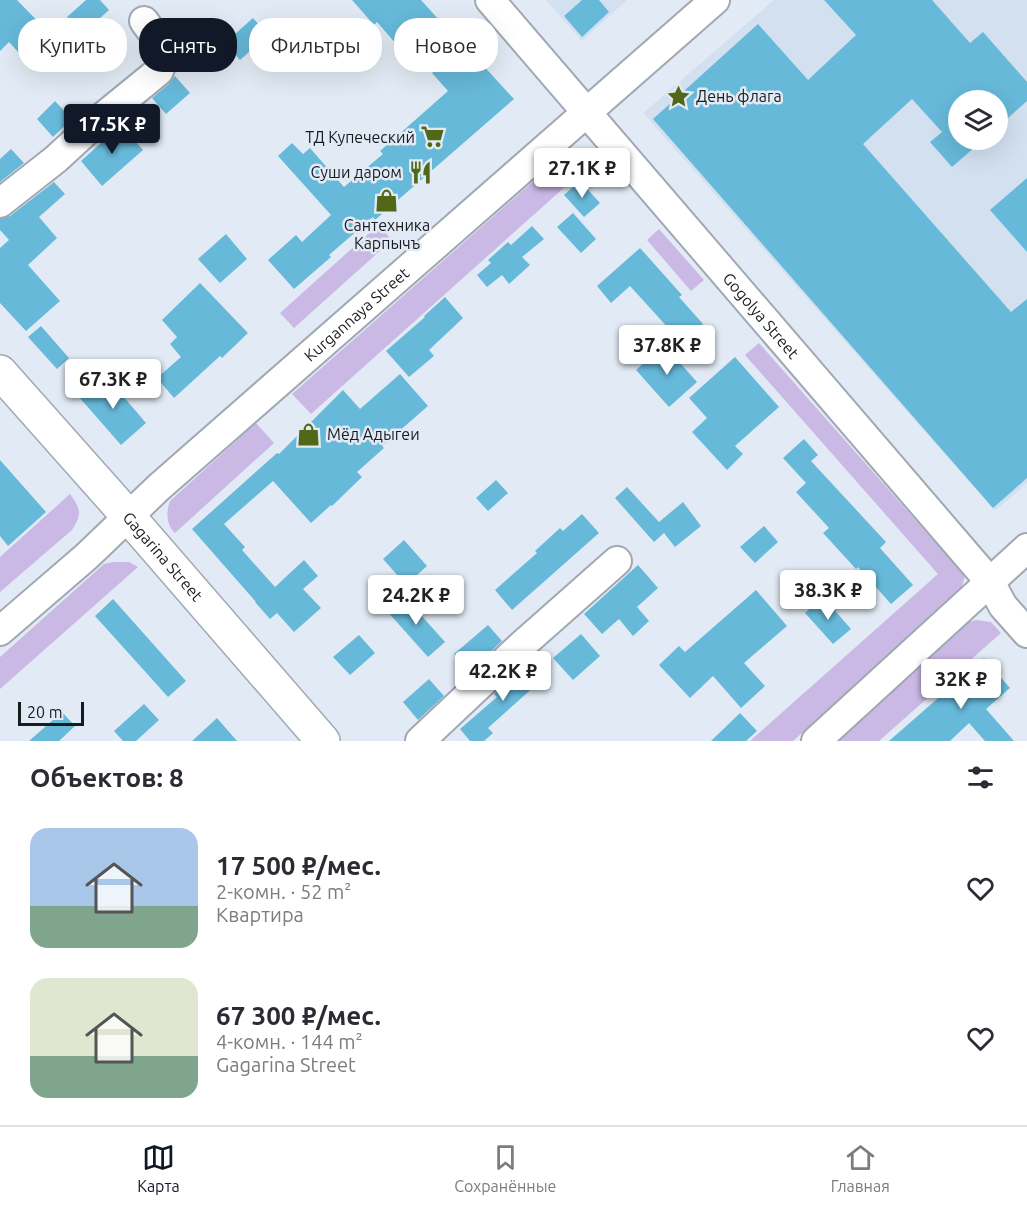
<!DOCTYPE html>
<html lang="ru">
<head>
<meta charset="utf-8">
<style>
	body { margin:0; font-family:Ubuntu,sans-serif; background:#f7f7f7; color:#2b2b33; height:100vh; display:flex; flex-direction:column; font-size:22px; white-space:nowrap }
	* { box-sizing:border-box; margin:0 }
	p { font-size:20px; color:#7c7c81 }
	.icon { flex:none; width:33px; height:33px; fill:none; stroke:currentColor; stroke-width:2; stroke-linecap:round; stroke-linejoin:round }
	.map { position:relative; height:741px; overflow:hidden }
	.details { display:flex; flex-direction:column; background:#fff; flex:1 }
	.details>* { flex:none }
	.hud { position:absolute; left:18px; top:18px; width:600px; height:54px; display:flex; gap:12px }
	.tools { position:absolute; left:948px; top:90px; display:grid; gap:12px }
	.tools a { display:grid; place-items:center; width:60px; height:60px; border-radius:50%; background:#fff; box-shadow:0 6px 24px #0002; font-size:30px }
	.scale { position:absolute; left:18px; bottom:15px; width:66px; box-sizing:border-box; padding-left:6px; border:3px solid #191c1f; border-top:0; font-size:16px; line-height:21px; white-space:nowrap; color:#191c1f; -webkit-text-stroke:4px #e2ebf5; paint-order:stroke }
	.price { position:absolute; translate:-50% -51px; padding:0 14px; border-radius:6px; background:#fff; color:#222; font-size:20px; line-height:39px; filter:drop-shadow(0 2px 3px #0008) }
	.price::after { content:''; position:absolute; left:50%; top:36px; width:18px; height:14px; margin-left:-9px; background:inherit; clip-path:polygon(0 0,100% 0,50% 100%) }
	.price.selected { background:#111827; color:#fff }
	ul { padding:0; list-style:none }
	li { display:flex; align-items:center; gap:18px; height:150px; padding:0 30px }
	li span { display:grid; place-items:center; flex:none; width:168px; height:120px; border-radius:18px; color:#555 }
	li>.icon { margin-inline-start:auto }
	span .icon { width:72px; height:72px; fill:#fffc; stroke-width:1 }
	li b { font-size:26px }
	h2 { display:flex; justify-content:space-between; align-items:center; height:72px; padding:0 30px; font-size:26px }
	.pill { padding:0 21px; border-radius:24px; background:#fff; box-shadow:0 6px 24px #0002; font-size:21px; line-height:54px }
	.pill.selected { background:#111827; color:#fff }
	.dock { display:flex; justify-content:space-around; align-items:center; height:84px; border-top:2px solid #e1e1e2; background:#fff; font-size:16px; color:#7c7c81 }
	.dock a { display:grid; justify-items:center; gap:3px }
	.dock .selected { color:#111827 }
	.map>svg:first-child { display:block }
	.built { fill:#d3e0f0; fill-rule:evenodd }
	.green { fill:#cab8e5 }
	.building { fill:#67b9da }
	.lines { fill:none; stroke-linecap:round; stroke-linejoin:round }
	.minor-casing { stroke:#a0a8b1; stroke-width:32 }
	.major-casing { stroke:#a0a8b1; stroke-width:36 }
	.minor { stroke:#fff; stroke-width:28 }
	.major { stroke:#fff; stroke-width:33 }
	.labels { text-anchor:middle; dominant-baseline:central; stroke-width:5; stroke-linejoin:round; paint-order:stroke }
	.poi-label { font-size:16px; fill:#191c1f; stroke:#e2ebf5; text-anchor:start }
	.street-label { font-size:16px; fill:#191c1f; stroke:#e2ebf5 }
</style>
</head>
<body>
<div class="map">
<svg width="1027" height="741" viewBox="0 0 1027 741">
	<rect width="100%" height="100%" fill="#e2ebf5"/>
	<!-- built -->
	<path class="built" d="M 546,0 L 627,0 L 582,41 Z
		M 774,0 L 1027,0 L 1027,483 L 995,511 L 643,113 ZM 958,100 L 998,100 L 998,140 L 958,140 Z"/>
	<!-- green -->
	<path class="green" d="M 578,148 L 587,150 L 595,160 L 311,414 L 292,394 L 563,155 Z
		M 378,225 L 392,240 L 294,328 L 280,313 Z
		M 659,229 L 704,280 L 691,291 L 647,240 Z
		M 759,343 L 965,576 L 961,589 L 956,594 L 793,741 L 750,741 L 938,574 L 745,355 Z
		M 256,423 L 274,443 L 175,533 C 166,525 166,511 170,501 Z
		M 70,494 C 81,509 82,515 72,530 L 0,592 L 0,557 Z
		M 113,562 L 129,562 L 138,567 L 0,689 L 0,657 L 104,564 Z
		M 976,620 L 991,622 L 1001,633 L 879,741 L 834,741 L 966,623 Z"/>
	<!-- building -->
	<path class="building" d="M 0,0 L 17,0 L 57,41 L 30,65 L 9,42 L 0,51 Z
		M 86,0 L 100,0 L 109,10 L 82,34 L 67,17 Z
		M 352,0 L 421,0 L 440,21 L 404,53 L 377,22 L 374,25 Z
		M 582,0 L 599,0 L 609,12 L 582,37 L 564,16 Z
		M 824,0 L 932,0 L 970,43 L 983,32 L 1027,82 L 1027,101 L 998,127 L 998,100 L 958,100 L 958,140 L 983,140 L 952,167 L 930,142 L 942,132 L 912,99 L 863,144 L 1011,312 L 1027,299 L 1027,478 L 993,508 L 653,119 L 758,24 L 808,80 L 856,35 Z
		M 253,18 L 268,35 L 240,60 L 225,43 Z
		M 462,46 L 478,64 L 480,62 L 514,99 L 375,220 L 373,217 L 329,255 L 331,257 L 294,289 L 268,260 L 296,235 L 302,242 L 331,215 L 278,156 L 292,143 L 303,154 L 310,148 L 344,187 L 383,154 L 380,151 L 448,91 L 432,73 Z
		M 175,76 L 190,93 L 166,114 L 152,98 L 169,84 Z
		M 55,101 L 72,119 L 53,137 L 37,119 Z
		M 121,125 L 143,150 L 102,186 L 81,161 Z
		M 11,149 L 24,163 L 0,182 L 0,159 Z
		M 1027,178 L 1027,252 L 990,210 Z
		M 580,181 L 600,203 L 584,217 L 564,195 Z
		M 54,182 L 65,194 L 39,217 L 57,238 L 28,265 L 60,301 L 26,331 L 0,303 L 0,248 L 9,240 L 0,230 L 0,219 L 10,216 Z
		M 573,213 L 596,239 L 581,253 L 557,227 Z
		M 532,226 L 544,239 L 522,257 L 530,265 L 509,284 L 502,275 L 487,287 L 477,275 L 491,263 L 488,260 L 508,242 L 511,245 Z
		M 226,234 L 247,259 L 220,283 L 198,259 Z
		M 640,248 L 682,295 L 679,297 L 703,324 L 674,350 L 663,337 L 670,330 L 630,286 L 611,303 L 597,286 Z
		M 200,283 L 248,333 L 222,358 L 220,356 L 174,398 L 157,378 L 181,357 L 170,344 L 177,337 L 162,320 Z
		M 445,297 L 463,318 L 429,350 L 434,356 L 409,377 L 386,351 L 425,317 L 424,316 Z
		M 41,326 L 69,358 L 57,369 L 28,337 Z
		M 664,345 L 697,382 L 669,407 L 636,370 Z
		M 735,357 L 779,407 L 735,446 L 743,454 L 727,470 L 692,432 L 707,418 L 689,398 Z
		M 400,374 L 428,406 L 382,446 L 384,448 L 357,472 L 362,477 L 332,506 L 331,505 L 311,523 L 273,481 L 224,524 L 245,547 L 242,550 L 275,587 L 304,560 L 318,576 L 303,589 L 321,608 L 294,632 L 277,613 L 270,619 L 255,602 L 256,602 L 192,529 L 277,453 L 279,454 L 343,390 L 360,409 Z
		M 105,375 L 146,423 L 121,445 L 79,397 Z
		M 804,439 L 818,455 L 811,461 L 886,542 L 880,548 L 913,585 L 891,604 L 858,567 L 856,569 L 823,533 L 829,528 L 796,492 L 806,483 L 783,458 Z
		M 0,460 L 46,512 L 8,546 L 0,536 Z
		M 496,480 L 508,493 L 488,511 L 476,498 Z
		M 627,487 L 659,522 L 683,502 L 701,526 L 675,547 L 664,533 L 654,542 L 615,498 Z
		M 582,514 L 599,533 L 512,610 L 495,590 L 537,553 L 535,551 L 560,528 L 563,531 Z
		M 764,526 L 778,542 L 755,563 L 740,547 Z
		M 404,540 L 427,566 L 406,585 L 383,559 Z
		M 638,565 L 658,588 L 637,607 L 649,621 L 633,636 L 619,619 L 602,634 L 584,614 Z
		M 756,590 L 787,626 L 744,663 L 765,686 L 741,708 L 713,676 L 690,698 L 659,665 L 679,646 L 685,652 Z
		M 403,595 L 445,642 L 428,657 L 386,610 Z
		M 823,597 L 851,629 L 833,644 L 805,613 Z
		M 113,599 L 186,681 L 168,697 L 95,616 Z
		M 488,625 L 502,641 L 470,671 L 454,654 Z
		M 581,634 L 600,656 L 573,680 L 553,658 Z
		M 359,635 L 375,653 L 350,675 L 333,657 Z
		M 984,658 L 1010,688 L 986,709 L 1014,741 L 985,741 L 969,723 L 950,741 L 889,741 Z
		M 531,659 L 546,676 L 488,728 L 493,733 L 484,741 L 470,741 L 460,729 L 497,697 L 494,694 Z
		M 429,679 L 444,696 L 418,720 L 403,702 Z
		M 144,704 L 159,720 L 136,741 L 123,741 L 114,731 Z
		M 62,712 L 75,726 L 59,741 L 29,741 Z
		M 740,713 L 757,731 L 746,741 L 711,741 Z
		M 217,718 L 237,741 L 192,741 Z"/>
	<g class="lines">
		<defs>
			<g id="minor">
				<path id="s1" d="M 490,0 L 990,582 L 1003,606 L 1027,633"/>
				<path d="M 0,203 L 56,159 L 94,124 L 159,71 L 166,51 L 144,21"/>
				<path id="s2" d="M 0,631 L 87,556 L 158,488 L 715,0"/>
				<path d="M 420,741 L 522,645 L 617,561"/>
				<path d="M 816,741 L 1027,548"/>
			</g>
			<g id="major">
				<path id="s3" d="M 0,372 L 128,516 L 323,741"/>
			</g>
		</defs>
		<!-- minor casing -->
		<use href="#minor" class="minor-casing"/>
		<!-- major casing -->
		<use href="#major" class="major-casing"/>
		<!-- minor -->
		<use href="#minor" class="minor"/>
		<!-- major -->
		<use href="#major" class="major"/>
	</g>
	<!-- icons -->
	<defs>
		<symbol id="sight-bare" viewBox="-9 -9 18 18"><path d="M0-6L1.8-2.2L6-1.7L2.9 1.2L3.7 5.4L0 3.3L-3.7 5.4L-2.9 1.2L-6-1.7L-1.8-2.2Z" fill="#516817" stroke="#e2ebf5" stroke-width="2.5" paint-order="stroke"/></symbol>
		<symbol id="supermarket-bare" viewBox="-9 -9 18 18"><path d="M-6-5.5h2.5l.6 2H6L4.5 2H-2.5L-4.4-4H-6ZM-1.5 3.2a1.3 1.3 0 1 0 .1 0ZM3 3.2a1.3 1.3 0 1 0 .1 0Z" fill="#516817" stroke="#e2ebf5" stroke-width="2.5" paint-order="stroke"/></symbol>
		<symbol id="restaurant-bare" viewBox="-9 -9 18 18"><path d="M-5-6h1v4h1v-4h1v4h1v-4h1v5L-1.5 .5V6h-2V.5L-5-1ZM5-6V6H3V1.5H1.5Q1.5-4 5-6Z" fill="#516817" stroke="#e2ebf5" stroke-width="2.5" paint-order="stroke"/></symbol>
		<symbol id="shop-bare" viewBox="-9 -9 18 18"><path d="M-5-2.5h2.3a2.7 3.5 0 0 1 5.4 0H5L5.5 6h-11ZM-1.5-2.5h3a1.5 2.3 0 0 0-3 0Z" fill="#516817" stroke="#e2ebf5" stroke-width="2.5" paint-order="stroke"/></symbol>
	</defs>
	<g fill-rule="evenodd">
		<use href="#sight-bare" x="662" y="80" width="33" height="33"/>
		<use href="#supermarket-bare" x="416" y="120" width="33" height="33"/>
		<use href="#restaurant-bare" x="404" y="156" width="33" height="33"/>
		<use href="#shop-bare" x="370" y="184" width="33" height="33"/>
		<use href="#shop-bare" x="292" y="418" width="33" height="33"/>
	</g>
	<g class="labels">
		<!-- poi labels -->
		<g class="poi-label">
			<text x="696" y="96">День флага</text>
			<text x="415" y="137" text-anchor="end">ТД Купеческий</text>
			<text x="402" y="172" text-anchor="end">Суши даром</text>
			<text x="387" y="225" text-anchor="middle">Сантехника<tspan x="387" dy="18">Карпычъ</tspan></text>
			<text x="327" y="434">Мёд Адыгеи</text>
		</g>
		<!-- street labels -->
		<g class="street-label">
			<text stroke="none"><textPath href="#s2" startOffset="477">Kurgannaya Street</textPath></text>
			<text stroke="none"><textPath href="#s1" startOffset="416">Gogolya Street</textPath></text>
			<text stroke="none"><textPath href="#s3" startOffset="246">Gagarina Street</textPath></text>
		</g>
	</g>
</svg>
<div class="tools">
<a><svg class="icon" aria-label="layers" viewBox="0 0 24 24"><path d="M12 4l9 5-9 5-9-5zM3 14l9 5 9-5"/></svg></a>
</div>
<div class="scale">20 m</div>
<b class="price selected" style="left:112px;top:155px">17.5K ₽</b>
<b class="price" style="left:582px;top:199px">27.1K ₽</b>
<b class="price" style="left:667px;top:376px">37.8K ₽</b>
<b class="price" style="left:113px;top:410px">67.3K ₽</b>
<b class="price" style="left:828px;top:621px">38.3K ₽</b>
<b class="price" style="left:416px;top:626px">24.2K ₽</b>
<b class="price" style="left:503px;top:702px">42.2K ₽</b>
<b class="price" style="left:961px;top:710px">32K ₽</b>
<div class="hud">
<a class="pill">Купить</a>
<a class="pill selected">Снять</a>
<a class="pill">Фильтры</a>
<a class="pill">Новое</a>
</div>
</div>
<section class="details">
<h2>Объектов: 8<svg class="icon" aria-label="filters" viewBox="0 0 24 24"><path d="M4 7h16M4 17h16"/><circle cx="9" cy="7" r="2"/><circle cx="15" cy="17" r="2"/></svg></h2>
<ul>
<li><span style="background:linear-gradient(#a9c7e8 65%,#7fa58c 0)"><svg class="icon" aria-label="home" viewBox="0 0 24 24"><path d="M3 11l9-7 9 7M6 9v11h12V9"/></svg></span><div><b>17 500 ₽/мес.</b><p>2-комн. · 52 m²</p><p>Квартира</p></div><svg class="icon" aria-label="heart" viewBox="0 0 24 24"><path d="M12 20l-8-8c-3-5 5-10 8-4 3-6 11-1 8 4z"/></svg></li>
<li><span style="background:linear-gradient(#dfe7d0 65%,#7fa58c 0)"><svg class="icon" aria-label="home" viewBox="0 0 24 24"><path d="M3 11l9-7 9 7M6 9v11h12V9"/></svg></span><div><b>67 300 ₽/мес.</b><p>4-комн. · 144 m²</p><p>Gagarina Street</p></div><svg class="icon" aria-label="heart" viewBox="0 0 24 24"><path d="M12 20l-8-8c-3-5 5-10 8-4 3-6 11-1 8 4z"/></svg></li>
</ul>
</section>
<nav class="dock">
<a class="selected"><svg class="icon" aria-label="map" viewBox="0 0 24 24"><path d="M3 6l6-2 6 2 6-2v14l-6 2-6-2-6 2zM9 4v14M15 6v14"/></svg>Карта</a>
<a><svg class="icon" aria-label="saved" viewBox="0 0 24 24"><path d="M7 4h10v16l-5-4-5 4z"/></svg>Сохранённые</a>
<a><svg class="icon" aria-label="home" viewBox="0 0 24 24"><path d="M3 11l9-7 9 7M6 9v11h12V9"/></svg>Главная</a>
</nav>
</body>
</html>
